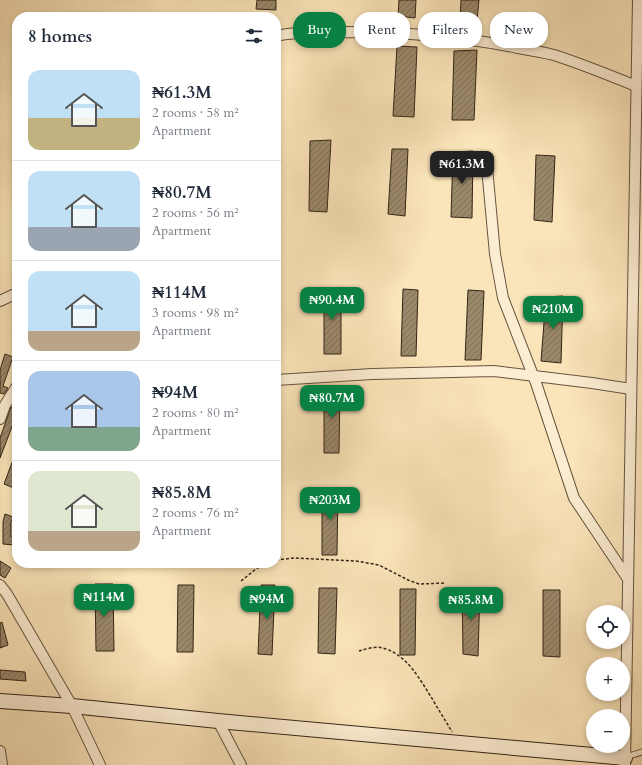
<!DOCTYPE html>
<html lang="en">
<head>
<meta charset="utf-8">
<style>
	body { margin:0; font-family:Cardo,serif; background:#f2f2f3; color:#1f2937; height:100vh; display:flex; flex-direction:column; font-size:15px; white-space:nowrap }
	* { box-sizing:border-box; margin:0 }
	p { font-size:13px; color:#747a83 }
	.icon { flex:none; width:22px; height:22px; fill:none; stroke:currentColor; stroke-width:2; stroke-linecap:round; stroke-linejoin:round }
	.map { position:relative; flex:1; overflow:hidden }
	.drawer { position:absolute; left:12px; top:12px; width:269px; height:556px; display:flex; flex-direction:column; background:#fff; border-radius:16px; box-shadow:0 2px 6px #0003 }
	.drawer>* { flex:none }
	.top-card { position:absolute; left:293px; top:12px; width:289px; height:36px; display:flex; gap:8px }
	.controls { position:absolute; left:586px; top:605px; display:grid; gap:8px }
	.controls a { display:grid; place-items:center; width:44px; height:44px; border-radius:50%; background:#fff; box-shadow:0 2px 6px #0003; font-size:20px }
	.price { position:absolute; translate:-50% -34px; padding:0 9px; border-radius:8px; background:#0b8043; color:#fff; font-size:13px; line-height:26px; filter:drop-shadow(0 1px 2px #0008) }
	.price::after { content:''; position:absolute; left:50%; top:24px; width:12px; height:9px; margin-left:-6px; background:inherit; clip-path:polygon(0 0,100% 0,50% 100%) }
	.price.selected { background:#222; color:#fff }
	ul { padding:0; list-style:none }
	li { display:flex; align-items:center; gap:12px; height:100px; padding:0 16px }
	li+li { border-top:1px solid #e0e1e3 }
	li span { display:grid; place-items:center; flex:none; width:112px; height:80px; border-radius:12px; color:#555 }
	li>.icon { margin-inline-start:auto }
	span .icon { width:48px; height:48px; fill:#fffc; stroke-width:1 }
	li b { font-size:17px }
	h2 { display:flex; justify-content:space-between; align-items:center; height:48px; padding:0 16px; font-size:17px }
	.tag { padding:0 14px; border-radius:16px; background:#fff; box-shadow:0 2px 6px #0003; font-size:14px; line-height:36px }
	.tag.selected { background:#0b8043; color:#fff }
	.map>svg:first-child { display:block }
	.building { fill:url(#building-hatch); stroke:#332415 }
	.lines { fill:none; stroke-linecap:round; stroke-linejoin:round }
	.lane-casing { stroke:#65543e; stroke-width:7 }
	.street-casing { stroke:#65543e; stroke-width:12 }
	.secondary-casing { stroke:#332415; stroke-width:16 }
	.path { stroke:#332415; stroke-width:1.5; stroke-dasharray:3 2; stroke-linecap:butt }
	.lane { stroke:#fcedd2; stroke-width:5 }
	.street { stroke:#fcedd2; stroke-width:10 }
	.secondary { stroke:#fcedd2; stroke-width:14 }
</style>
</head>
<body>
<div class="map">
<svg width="642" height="765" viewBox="0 0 642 765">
	<defs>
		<pattern id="building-hatch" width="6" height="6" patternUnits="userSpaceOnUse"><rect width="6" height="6" fill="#9a886a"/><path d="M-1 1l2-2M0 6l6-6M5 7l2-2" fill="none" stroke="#7e6f56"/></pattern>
	</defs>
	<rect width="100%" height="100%" fill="#fae4b9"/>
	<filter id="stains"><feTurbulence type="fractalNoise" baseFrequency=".005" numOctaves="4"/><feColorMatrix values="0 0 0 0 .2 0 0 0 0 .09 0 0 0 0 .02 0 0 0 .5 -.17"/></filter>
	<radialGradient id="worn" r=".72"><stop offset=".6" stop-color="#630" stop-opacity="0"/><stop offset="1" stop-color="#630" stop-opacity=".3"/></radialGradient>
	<!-- building -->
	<path class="building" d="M 257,0 L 276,0 L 276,10 L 256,9 Z
		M 399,0 L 416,0 L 415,18 L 398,16 Z
		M 461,0 L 479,0 L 477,21 L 460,20 Z
		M 397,46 L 417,47 L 414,117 L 393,116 Z
		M 477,50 L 474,120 L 452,120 L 454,51 Z
		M 331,140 L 327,212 L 309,211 L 310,141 Z
		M 392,149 L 408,149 L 405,216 L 388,214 Z
		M 473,151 L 472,218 L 451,217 L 453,152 Z
		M 536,155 L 555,156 L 552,222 L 534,220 Z
		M 324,288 L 341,288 L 341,354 L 324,354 Z
		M 403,289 L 418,290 L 416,356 L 401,356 Z
		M 468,290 L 484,291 L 481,360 L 465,360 Z
		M 563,296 L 561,363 L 541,361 L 546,297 Z
		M 5,354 L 13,357 L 3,386 L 8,388 L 4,394 L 0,393 L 0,370 Z
		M 324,386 L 340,387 L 339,453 L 324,453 Z
		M 11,407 L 17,409 L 17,420 L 15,419 L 0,458 L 0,438 Z
		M 16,452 L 17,479 L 14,488 L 4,484 Z
		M 322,488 L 338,488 L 337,555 L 322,555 Z
		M 5,514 L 13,517 L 11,522 L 11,537 L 13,537 L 14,545 L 3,544 L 3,522 Z
		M 0,561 L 11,568 L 5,578 L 0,575 Z
		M 95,584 L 113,584 L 114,651 L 96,651 Z
		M 178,585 L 194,585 L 193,652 L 177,652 Z
		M 261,585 L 275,585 L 272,655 L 258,654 Z
		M 319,588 L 337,588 L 335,654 L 318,653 Z
		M 400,589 L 416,589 L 415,655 L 400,655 Z
		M 462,589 L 480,589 L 478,656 L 463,654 Z
		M 543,590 L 560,590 L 560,657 L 543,656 Z
		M 2,622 L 8,645 L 0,648 L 0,623 Z
		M 0,670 L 25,672 L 26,681 L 0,679 Z"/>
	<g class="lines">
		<defs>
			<path id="lane" d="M 626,757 L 642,752"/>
			<path id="street" d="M 276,36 C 298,31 320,33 343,32 C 401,32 460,36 518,48 C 530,50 542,52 554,55 C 582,64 609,75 636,86
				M 486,157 L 495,254 L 503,298 L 536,383 L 574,498 L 628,579
				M 0,301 L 17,293
				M 276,380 L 372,374 L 494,371 L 592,383 L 631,389
				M 0,419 L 5,405 L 17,386
				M 0,585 L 7,594 L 72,706 L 100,765
				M 218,721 L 241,765
				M 0,751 L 2,765
				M 625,765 L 638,0"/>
			<path id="secondary" d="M 0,701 L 72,706 L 218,721 L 625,758"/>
		</defs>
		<!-- lane casing -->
		<use href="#lane" class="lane-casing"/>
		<!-- street casing -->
		<use href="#street" class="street-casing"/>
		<!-- secondary casing -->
		<use href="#secondary" class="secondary-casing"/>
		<!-- path -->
		<path class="path" d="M 276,560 L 294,558 L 356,561 L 379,565 L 408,580 L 419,584 L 446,583
			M 241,581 L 256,569 L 267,563
			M 359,651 C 366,649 375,646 383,648 C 408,655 420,680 433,700 C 439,711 446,721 452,732"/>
		<!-- lane -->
		<use href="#lane" class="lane"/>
		<!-- street -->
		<use href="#street" class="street"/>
		<!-- secondary -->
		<use href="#secondary" class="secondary"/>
	</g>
	<rect width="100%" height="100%" filter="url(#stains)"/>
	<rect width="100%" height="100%" fill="url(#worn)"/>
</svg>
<div class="controls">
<a><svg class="icon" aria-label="locate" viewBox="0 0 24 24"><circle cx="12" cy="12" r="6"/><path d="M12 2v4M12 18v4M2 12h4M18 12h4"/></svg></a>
<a>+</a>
<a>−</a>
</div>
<b class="price selected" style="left:462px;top:185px">₦61.3M</b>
<b class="price" style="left:332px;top:321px">₦90.4M</b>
<b class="price" style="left:553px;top:330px">₦210M</b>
<b class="price" style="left:332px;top:419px">₦80.7M</b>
<b class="price" style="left:330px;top:521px">₦203M</b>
<b class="price" style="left:104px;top:618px">₦114M</b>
<b class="price" style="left:267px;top:620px">₦94M</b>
<b class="price" style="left:471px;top:621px">₦85.8M</b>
<div class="top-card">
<a class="tag selected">Buy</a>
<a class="tag">Rent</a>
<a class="tag">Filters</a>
<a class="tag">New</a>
</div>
<section class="drawer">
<h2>8 homes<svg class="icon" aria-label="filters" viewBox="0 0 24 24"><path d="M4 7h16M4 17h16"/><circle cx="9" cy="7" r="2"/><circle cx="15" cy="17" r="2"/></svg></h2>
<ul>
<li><span style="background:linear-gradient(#bfe0f5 60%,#c2b280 0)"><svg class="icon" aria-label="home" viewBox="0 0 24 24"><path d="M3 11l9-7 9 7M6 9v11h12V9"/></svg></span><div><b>₦61.3M</b><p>2 rooms · 58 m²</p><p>Apartment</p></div></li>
<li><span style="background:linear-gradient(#bfe0f5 70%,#9aa5b1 0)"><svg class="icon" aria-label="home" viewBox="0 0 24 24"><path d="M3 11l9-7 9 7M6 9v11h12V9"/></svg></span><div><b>₦80.7M</b><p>2 rooms · 56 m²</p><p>Apartment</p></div></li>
<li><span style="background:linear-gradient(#bfe0f5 75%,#b9a48a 0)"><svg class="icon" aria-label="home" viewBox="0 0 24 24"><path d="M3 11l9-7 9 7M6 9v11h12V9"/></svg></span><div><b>₦114M</b><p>3 rooms · 98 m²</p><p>Apartment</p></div></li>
<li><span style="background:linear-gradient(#a9c7e8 70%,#7fa58c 0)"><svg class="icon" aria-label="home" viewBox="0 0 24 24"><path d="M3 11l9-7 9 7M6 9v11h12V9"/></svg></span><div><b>₦94M</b><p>2 rooms · 80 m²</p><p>Apartment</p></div></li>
<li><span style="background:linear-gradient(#dfe7d0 75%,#b9a48a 0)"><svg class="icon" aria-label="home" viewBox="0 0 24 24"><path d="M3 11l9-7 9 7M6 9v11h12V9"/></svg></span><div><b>₦85.8M</b><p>2 rooms · 76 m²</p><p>Apartment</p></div></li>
</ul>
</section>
</div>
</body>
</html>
